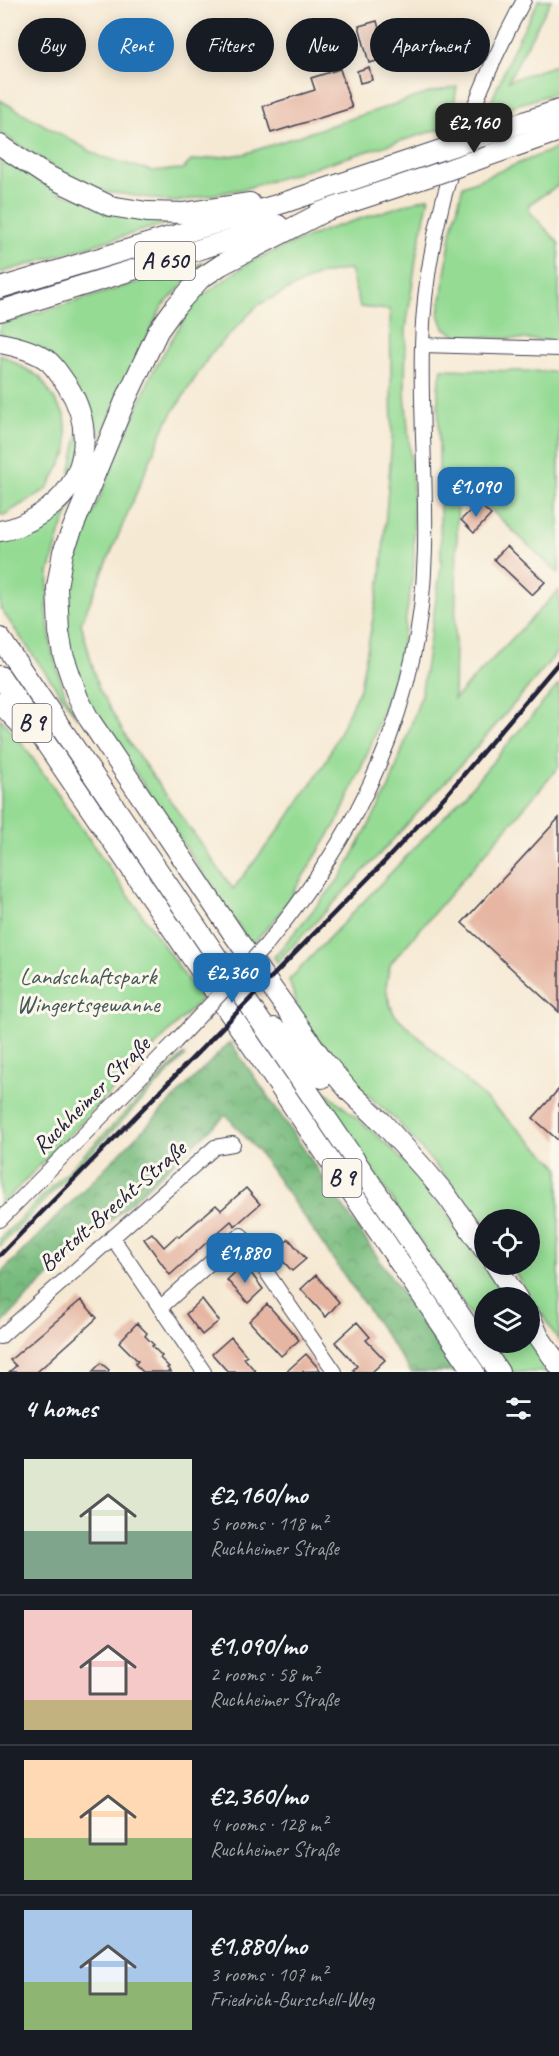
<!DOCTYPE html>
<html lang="en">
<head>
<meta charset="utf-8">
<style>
	body { margin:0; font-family:Caveat,sans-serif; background:#20242c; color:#f1f3f6; height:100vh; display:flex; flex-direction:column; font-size:22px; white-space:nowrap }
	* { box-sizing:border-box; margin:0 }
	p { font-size:20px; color:#9ea1a6 }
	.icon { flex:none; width:33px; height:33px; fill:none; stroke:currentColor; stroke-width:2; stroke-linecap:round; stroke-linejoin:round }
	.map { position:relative; height:1372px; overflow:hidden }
	.side { display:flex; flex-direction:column; background:#171b24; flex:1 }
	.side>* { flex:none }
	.banner { position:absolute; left:18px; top:18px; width:524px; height:54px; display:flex; gap:12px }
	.fabs { position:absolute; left:474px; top:1209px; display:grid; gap:12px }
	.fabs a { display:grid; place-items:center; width:66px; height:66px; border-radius:50%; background:#171b24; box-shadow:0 3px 15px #0003; font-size:30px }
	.price { position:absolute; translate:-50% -51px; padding:0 14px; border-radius:12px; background:#1f6fb2; color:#fff; font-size:20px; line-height:39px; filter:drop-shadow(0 2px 3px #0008) }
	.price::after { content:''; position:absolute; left:50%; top:36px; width:18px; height:14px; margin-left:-9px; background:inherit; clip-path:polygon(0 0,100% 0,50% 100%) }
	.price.on { background:#222; color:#fff }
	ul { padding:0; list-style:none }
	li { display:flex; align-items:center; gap:18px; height:150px; padding:0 24px }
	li+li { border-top:2px solid #363941 }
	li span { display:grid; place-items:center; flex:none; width:168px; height:120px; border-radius:0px; color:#555 }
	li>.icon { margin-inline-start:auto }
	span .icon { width:72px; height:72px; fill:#fffc; stroke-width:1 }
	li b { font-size:26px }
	h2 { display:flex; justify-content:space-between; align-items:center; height:72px; padding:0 24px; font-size:26px }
	.pill { padding:0 21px; border-radius:27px; background:#171b24; box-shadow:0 3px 15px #0003; font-size:21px; line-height:54px }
	.pill.on { background:#1f6fb2; color:#fff }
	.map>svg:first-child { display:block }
	.green { fill:#95db94; stroke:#5c7e68; stroke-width:1.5; fill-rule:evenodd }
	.forest { fill:url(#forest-crowns); stroke:#4d6e5c; stroke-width:1.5 }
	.building { fill:#e6b6a3 }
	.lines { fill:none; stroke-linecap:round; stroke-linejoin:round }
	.minor-casing { stroke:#424052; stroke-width:16 }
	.highway-casing { stroke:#424052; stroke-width:22 }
	.minor { stroke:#fff; stroke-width:14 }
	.highway { stroke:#fff; stroke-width:20 }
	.rail { stroke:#22223b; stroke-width:4.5 }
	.minor-bridge-casing { stroke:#424052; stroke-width:16; stroke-linecap:butt }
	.highway-bridge-casing { stroke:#424052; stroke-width:22; stroke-linecap:butt }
	.minor-bridge { stroke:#fff; stroke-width:14 }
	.highway-bridge { stroke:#fff; stroke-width:20 }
	.labels { text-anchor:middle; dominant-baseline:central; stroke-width:6; stroke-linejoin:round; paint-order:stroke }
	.shield { fill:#fbf7ec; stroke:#636270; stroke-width:1.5 }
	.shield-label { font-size:22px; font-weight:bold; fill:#22223b }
	.park-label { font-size:24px; fill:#445a56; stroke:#fbf7ec }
	.street-label { font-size:24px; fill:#22223b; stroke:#fbf7ec }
</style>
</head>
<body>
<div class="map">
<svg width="559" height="1372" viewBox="0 0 559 1372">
	<defs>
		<pattern id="forest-crowns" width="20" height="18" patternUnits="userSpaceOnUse" patternTransform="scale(1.5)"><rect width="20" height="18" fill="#78bb7e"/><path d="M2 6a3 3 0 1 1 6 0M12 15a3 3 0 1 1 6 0" fill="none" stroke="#629868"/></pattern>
	</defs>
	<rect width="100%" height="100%" fill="#fbf7ec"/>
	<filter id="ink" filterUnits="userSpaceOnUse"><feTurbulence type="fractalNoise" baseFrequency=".0167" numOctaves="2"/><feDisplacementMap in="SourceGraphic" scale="12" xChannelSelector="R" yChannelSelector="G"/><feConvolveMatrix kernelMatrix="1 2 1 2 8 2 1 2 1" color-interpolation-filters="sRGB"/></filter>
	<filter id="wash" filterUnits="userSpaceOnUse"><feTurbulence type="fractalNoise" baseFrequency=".008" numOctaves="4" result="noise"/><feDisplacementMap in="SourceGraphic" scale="24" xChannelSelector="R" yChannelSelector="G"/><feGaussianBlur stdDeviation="1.35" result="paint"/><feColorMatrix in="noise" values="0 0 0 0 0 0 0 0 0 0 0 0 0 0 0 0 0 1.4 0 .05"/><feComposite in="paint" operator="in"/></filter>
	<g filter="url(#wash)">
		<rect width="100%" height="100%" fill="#f6e9d3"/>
		<!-- green -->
		<path class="green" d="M 539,0 L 551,0 L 508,81 L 559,64 L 559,92 L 486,114 L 516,43 Z
			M 457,87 L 450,126 L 247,188 L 176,202 L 88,189 L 0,133 L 0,100 L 99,156 L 152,171 L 183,169 L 191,161 L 244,154 L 432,92 Z
			M 559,147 L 559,185 L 529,204 L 529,211 L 559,243 L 559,341 L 457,336 L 444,328 L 439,314 L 452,229 L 463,186 Z
			M 0,157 L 62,194 L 181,219 L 0,273 Z
			M 429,197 L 417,253 L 406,329 L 405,393 L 413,488 L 414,566 L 399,662 L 371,745 L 339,819 L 279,915 L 251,945 L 96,714 L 78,679 L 69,645 L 65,600 L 70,567 L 153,371 L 194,302 L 251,261 L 328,229 ZM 350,269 L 360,307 L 390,310 L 392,439 L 381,576 L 360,688 L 325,763 L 285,822 L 233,889 L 130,744 L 98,687 L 81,623 L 166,423 L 210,355 L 258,305 L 318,275 Z
			M 203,263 L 162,307 L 121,390 L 61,530 L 49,573 L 47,611 L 51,647 L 65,694 L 78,719 L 0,608 L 0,537 L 65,501 L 84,403 L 0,334 L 0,324 Z
			M 0,354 L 40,377 L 65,416 L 68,451 L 47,489 L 4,515 L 0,515 Z
			M 442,369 L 559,372 L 559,574 L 458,479 L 454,699 L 559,590 L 559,650 C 470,759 375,861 277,962 L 274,957 L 341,877 L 389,788 L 421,696 L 441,567 L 438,387 Z
			M 559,684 L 559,767 L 391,963 C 384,985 385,993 394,1014 L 559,1167 L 559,1341 L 510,1265 L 530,1264 L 530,1220 L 484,1220 L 484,1225 L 477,1214 L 397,1121 L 343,1073 L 300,1015 L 289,980 L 461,799 Z
			M 0,718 L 24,746 L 201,999 L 0,1206 Z
			M 184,1054 L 185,1056 L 0,1246 L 0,1239 Z
			M 309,1077 L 390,1147 L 425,1184 L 506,1297 L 484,1298 L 484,1335 Z
			M 530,1333 L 556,1372 L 509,1372 L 490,1343 L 530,1342 Z"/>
		<!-- forest -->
		<path class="forest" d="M 230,1042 L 262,1088 L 456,1372 L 411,1372 L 261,1155 L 226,1115 L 29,1295 L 0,1326 L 0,1274 Z"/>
		<g id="blocks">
			<!-- building -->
			<path class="building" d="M 377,21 L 381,36 L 398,31 L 404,54 L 369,63 L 359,26 Z
				M 369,67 L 372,80 L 360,83 L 357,71 Z
				M 340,69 L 352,108 L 271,133 L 263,106 L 315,90 L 311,78 Z
				M 478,503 L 491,515 L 474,533 L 461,520 Z
				M 507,546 L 545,582 L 532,595 L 494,559 Z
				M 559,818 L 559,1012 L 462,923 Z
				M 559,1089 L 559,1141 L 533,1118 Z
				M 246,1188 L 260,1204 L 235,1226 L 231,1221 L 170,1275 L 144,1239 L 152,1233 L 164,1247 L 177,1235 L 179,1237 L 216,1205 L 221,1210 Z
				M 289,1239 L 306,1259 L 292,1271 L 275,1252 Z
				M 244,1264 L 263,1289 L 248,1303 L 227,1280 Z
				M 316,1275 L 339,1302 L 326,1317 L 301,1289 Z
				M 202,1299 L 219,1321 L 202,1335 L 186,1314 Z
				M 81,1300 L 97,1318 L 37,1372 L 9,1372 L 16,1366 L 10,1360 Z
				M 267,1304 L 299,1340 L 281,1356 L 249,1321 Z
				M 357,1322 L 370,1337 L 366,1340 L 385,1360 L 372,1372 L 356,1372 L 353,1370 L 357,1366 L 335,1342 Z
				M 137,1323 L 147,1333 L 145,1336 L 154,1345 L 152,1346 L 162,1356 L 160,1358 L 169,1367 L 167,1368 L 171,1372 L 143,1372 L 135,1364 L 138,1361 L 119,1342 Z
				M 231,1337 L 247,1356 L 244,1358 L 256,1372 L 228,1372 L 212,1354 Z
				M 306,1354 L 321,1371 L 288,1372 L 287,1371 Z
				M 101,1363 L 109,1370 L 108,1372 L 92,1372 Z"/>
		</g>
	</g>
	<g filter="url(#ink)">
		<use href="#blocks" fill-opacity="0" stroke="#424052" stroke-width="1.5"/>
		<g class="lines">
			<defs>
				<path id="minor" d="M 422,345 L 559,349
					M 266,945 C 338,856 389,769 413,656 C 436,552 419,450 422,345 C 425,223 467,106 524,0
					M 0,1220 L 175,1042
					M 112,1237 L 204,1372
					M 160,1308 L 241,1235 L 335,1372
					M 0,1337 L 215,1147 L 233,1144"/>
				<path id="highway" d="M 483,136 L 559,110
					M 0,145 L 44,174 L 110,206 L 147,212 L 184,213 L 250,203
					M 476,160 L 559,131
					M 329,209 L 221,265 L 200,279 L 176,306 L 158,331 L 125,401 L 63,552 L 57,587 L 59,632 L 63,654 L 78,698 L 89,719 L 234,935 L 323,1060 L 350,1092 L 382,1122 L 425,1170 L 447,1196 L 484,1249
					M 318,213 L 436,174
					M 0,288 L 283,203 L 444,149
					M 0,311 L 278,225
					M 0,343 C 16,346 33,350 47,360 C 55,366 61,377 67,385 C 96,430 87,484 42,513 C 29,522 15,529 0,531
					M 0,638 L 499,1372
					M 0,676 L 474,1372
					M 0,703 L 26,730
					M 274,1028 L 284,1035 L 322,1078
					M 495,1264 L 517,1298
					M 530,1316 L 539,1337 L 559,1366"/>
			</defs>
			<!-- minor casing -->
			<use href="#minor" class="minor-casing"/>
			<!-- highway casing -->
			<use href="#highway" class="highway-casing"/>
			<!-- minor -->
			<use href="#minor" class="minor"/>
			<!-- highway -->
			<use href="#highway" class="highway"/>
			<!-- rail -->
			<path class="rail" d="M 0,1255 L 384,862 L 448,793 L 559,662"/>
			<defs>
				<path id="minor-bridge" d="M 175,1042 L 266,945"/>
				<path id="highway-bridge" d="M 444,149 L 483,136
					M 436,174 L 476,160"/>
			</defs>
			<!-- minor-bridge casing -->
			<use href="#minor-bridge" class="minor-bridge-casing"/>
			<!-- highway-bridge casing -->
			<use href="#highway-bridge" class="highway-bridge-casing"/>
			<!-- minor-bridge -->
			<use href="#minor-bridge" class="minor-bridge"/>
			<!-- highway-bridge -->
			<use href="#highway-bridge" class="highway-bridge"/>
		</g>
	</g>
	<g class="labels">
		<!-- shield labels -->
		<g class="shield">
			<rect x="135" y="242" width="60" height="38" rx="4.5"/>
			<rect x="12.5" y="704" width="39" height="38" rx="4.5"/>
			<rect x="322.5" y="1159" width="39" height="38" rx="4.5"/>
		</g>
		<g class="shield-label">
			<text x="165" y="261">A 650</text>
			<text x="32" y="723">B 9</text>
			<text x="342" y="1178">B 9</text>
		</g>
		<!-- park labels -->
		<g class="park-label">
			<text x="88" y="976">Landschaftspark<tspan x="88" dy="28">Wingertsgewanne</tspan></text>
		</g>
		<!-- street labels -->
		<g class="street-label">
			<text transform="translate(91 1095) rotate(-45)">Ruchheimer Straße</text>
			<text transform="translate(112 1206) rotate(-41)">Bertolt-Brecht-Straße</text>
		</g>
	</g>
</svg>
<div class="fabs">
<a><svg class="icon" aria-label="locate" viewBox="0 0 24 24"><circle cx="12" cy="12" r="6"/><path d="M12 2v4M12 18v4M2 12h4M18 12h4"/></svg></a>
<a><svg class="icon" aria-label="layers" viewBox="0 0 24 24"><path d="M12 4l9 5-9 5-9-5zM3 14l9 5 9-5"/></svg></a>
</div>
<b class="price on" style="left:474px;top:154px">€2,160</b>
<b class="price" style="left:476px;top:518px">€1,090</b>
<b class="price" style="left:232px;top:1004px">€2,360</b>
<b class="price" style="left:245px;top:1284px">€1,880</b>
<div class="banner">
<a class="pill">Buy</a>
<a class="pill on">Rent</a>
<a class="pill">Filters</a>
<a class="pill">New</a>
<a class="pill">Apartment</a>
</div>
</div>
<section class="side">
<h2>4 homes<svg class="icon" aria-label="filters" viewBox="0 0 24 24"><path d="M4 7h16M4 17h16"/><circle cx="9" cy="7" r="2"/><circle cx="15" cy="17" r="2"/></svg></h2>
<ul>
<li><span style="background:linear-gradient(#dfe7d0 60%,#7fa58c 0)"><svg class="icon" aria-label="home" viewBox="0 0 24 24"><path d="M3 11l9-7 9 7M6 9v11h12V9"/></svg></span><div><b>€2,160/mo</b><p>5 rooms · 118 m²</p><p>Ruchheimer Straße</p></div></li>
<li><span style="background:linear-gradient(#f6c9c9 75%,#c2b280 0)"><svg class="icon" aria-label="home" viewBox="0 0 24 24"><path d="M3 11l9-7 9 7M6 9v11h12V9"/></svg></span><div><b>€1,090/mo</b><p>2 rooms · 58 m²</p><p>Ruchheimer Straße</p></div></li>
<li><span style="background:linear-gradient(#ffd9b3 65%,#8fb573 0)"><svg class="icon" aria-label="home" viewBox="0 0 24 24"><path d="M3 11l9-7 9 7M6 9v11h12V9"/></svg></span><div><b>€2,360/mo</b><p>4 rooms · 128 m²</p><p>Ruchheimer Straße</p></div></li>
<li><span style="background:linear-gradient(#a9c7e8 60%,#8fb573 0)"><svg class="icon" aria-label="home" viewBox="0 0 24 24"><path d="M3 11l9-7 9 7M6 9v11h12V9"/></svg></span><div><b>€1,880/mo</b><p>3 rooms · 107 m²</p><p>Friedrich-Burschell-Weg</p></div></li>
</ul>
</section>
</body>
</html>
